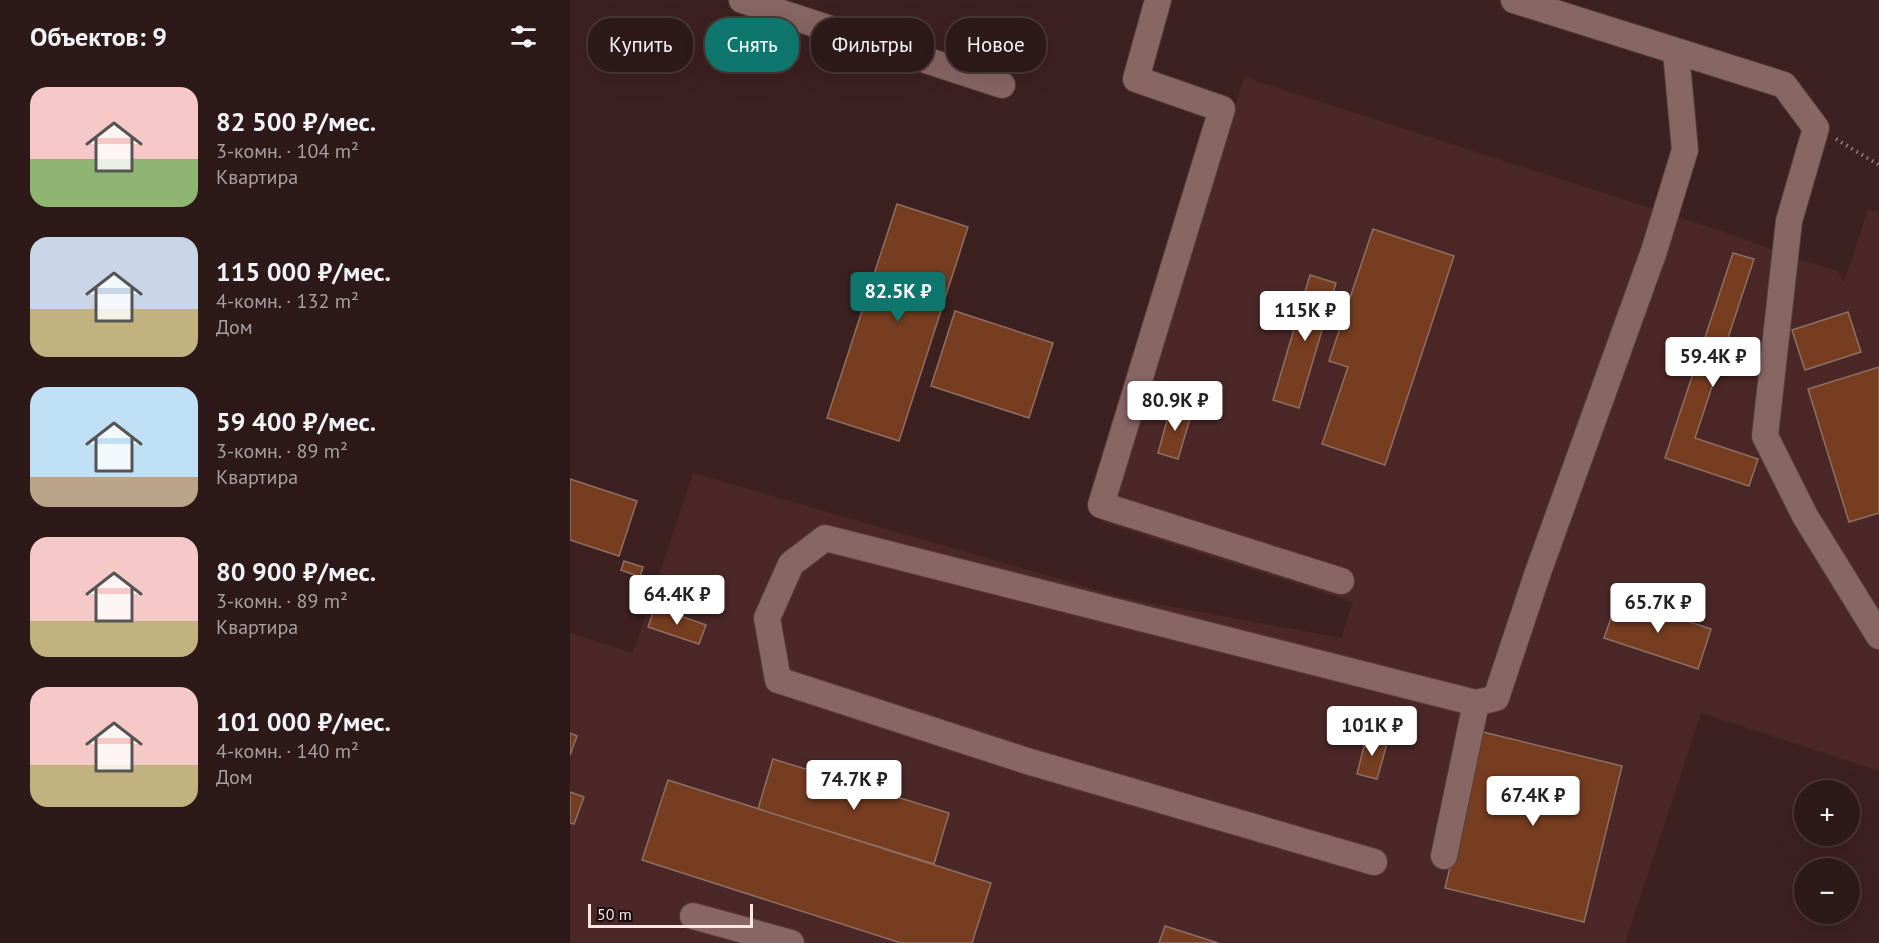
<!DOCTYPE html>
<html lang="ru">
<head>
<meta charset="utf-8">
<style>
	body { margin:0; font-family:"PT Sans",sans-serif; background:#352221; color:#f1f3f6; height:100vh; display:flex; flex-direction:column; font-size:22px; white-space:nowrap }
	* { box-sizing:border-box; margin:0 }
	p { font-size:20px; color:#a7a0a2 }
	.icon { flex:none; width:33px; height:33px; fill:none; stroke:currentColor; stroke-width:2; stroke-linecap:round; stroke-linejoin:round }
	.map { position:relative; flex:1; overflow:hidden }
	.sheet { display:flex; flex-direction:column; background:#2d1918; width:570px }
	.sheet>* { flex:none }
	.hud { position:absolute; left:18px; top:18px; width:570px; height:54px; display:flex; gap:12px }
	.fabs { position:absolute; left:1224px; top:780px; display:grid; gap:12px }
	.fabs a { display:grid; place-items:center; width:66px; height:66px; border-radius:50%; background:#2d1918; box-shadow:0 6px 24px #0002,0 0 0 2px #483837; font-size:30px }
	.scale { position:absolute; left:18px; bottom:15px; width:165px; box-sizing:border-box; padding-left:6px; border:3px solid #f9e6e5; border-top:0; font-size:16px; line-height:21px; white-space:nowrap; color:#f9e6e5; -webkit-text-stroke:4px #1b0e0e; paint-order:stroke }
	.price { position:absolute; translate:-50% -51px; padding:0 14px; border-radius:6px; background:#fff; color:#222; font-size:20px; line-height:39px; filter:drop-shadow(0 2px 3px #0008) }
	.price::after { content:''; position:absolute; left:50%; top:36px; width:18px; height:14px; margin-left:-9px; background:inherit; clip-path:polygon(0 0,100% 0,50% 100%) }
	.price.active { background:#0f766e; color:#fff }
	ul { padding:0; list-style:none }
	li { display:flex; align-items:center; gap:18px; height:150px; padding:0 30px }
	li span { display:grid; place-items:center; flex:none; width:168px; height:120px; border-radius:18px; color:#555 }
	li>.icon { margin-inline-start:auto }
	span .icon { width:72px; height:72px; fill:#fffc; stroke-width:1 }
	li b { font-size:26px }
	h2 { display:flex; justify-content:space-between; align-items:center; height:72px; padding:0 30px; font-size:26px }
	.chip { padding:0 21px; border-radius:24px; background:#2d1918; box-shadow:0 6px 24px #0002,0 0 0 2px #483837; font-size:21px; line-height:54px }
	.chip.active { background:#0f766e; color:#fff }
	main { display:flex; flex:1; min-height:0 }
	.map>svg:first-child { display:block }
	.built { fill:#4b2827 }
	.building { fill:#773d21; stroke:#8d7063; stroke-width:1.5 }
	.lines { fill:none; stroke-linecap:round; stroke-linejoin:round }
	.minor-casing { stroke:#563e3e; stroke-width:28 }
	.path { stroke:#957e7d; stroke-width:4; stroke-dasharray:1.5 4.5; stroke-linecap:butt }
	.minor { stroke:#876664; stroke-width:26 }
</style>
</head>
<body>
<main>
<section class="sheet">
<h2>Объектов: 9<svg class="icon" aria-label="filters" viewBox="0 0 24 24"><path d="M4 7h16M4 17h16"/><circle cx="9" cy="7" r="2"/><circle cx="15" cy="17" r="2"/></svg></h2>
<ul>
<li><span style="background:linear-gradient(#f6c9c9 60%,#8fb573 0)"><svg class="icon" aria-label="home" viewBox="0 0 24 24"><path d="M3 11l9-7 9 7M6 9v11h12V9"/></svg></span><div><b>82 500 ₽/мес.</b><p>3-комн. · 104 m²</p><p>Квартира</p></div></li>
<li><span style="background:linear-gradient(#c9d6e8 60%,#c2b280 0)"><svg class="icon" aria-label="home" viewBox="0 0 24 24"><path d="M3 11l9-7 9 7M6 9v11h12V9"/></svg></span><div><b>115 000 ₽/мес.</b><p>4-комн. · 132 m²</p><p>Дом</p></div></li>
<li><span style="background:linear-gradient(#bfe0f5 75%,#b9a48a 0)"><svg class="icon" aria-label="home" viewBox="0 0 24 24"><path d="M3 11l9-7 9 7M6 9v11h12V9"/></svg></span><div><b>59 400 ₽/мес.</b><p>3-комн. · 89 m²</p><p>Квартира</p></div></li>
<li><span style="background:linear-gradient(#f6c9c9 70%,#c2b280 0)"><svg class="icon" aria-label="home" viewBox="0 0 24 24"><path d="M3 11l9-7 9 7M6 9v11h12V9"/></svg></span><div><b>80 900 ₽/мес.</b><p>3-комн. · 89 m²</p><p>Квартира</p></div></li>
<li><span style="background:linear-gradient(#f6c9c9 65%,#c2b280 0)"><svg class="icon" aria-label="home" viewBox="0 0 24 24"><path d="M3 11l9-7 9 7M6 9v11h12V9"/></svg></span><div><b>101 000 ₽/мес.</b><p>4-комн. · 140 m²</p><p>Дом</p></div></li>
</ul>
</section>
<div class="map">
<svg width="1309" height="943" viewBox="0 0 1309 943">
	<rect width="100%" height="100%" fill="#3c2120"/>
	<!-- built -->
	<path class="built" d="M 674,77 L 1164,235 L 1216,255 L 1268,271 L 1274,283 L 1298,209 L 1309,212 L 1309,771 L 1131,713 L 1055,943 L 0,943 L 0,633 L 63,653 L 123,473 L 555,598 L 771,638 L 783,602 L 532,522 L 632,214 Z"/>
	<!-- building -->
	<path class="building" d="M 327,204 L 398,227 L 329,441 L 257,418 Z
		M 803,229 L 884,256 L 815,465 L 752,444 L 778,367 L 759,361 Z
		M 1163,253 L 1184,259 L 1125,438 L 1188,459 L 1179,486 L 1095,458 Z
		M 740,275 L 766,283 L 729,408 L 703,400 Z
		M 385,311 L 483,343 L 459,418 L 361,386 Z
		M 1278,312 L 1291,352 L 1235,370 L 1222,330 Z
		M 1309,367 L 1309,513 L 1279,522 L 1238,389 Z
		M 601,406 L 622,412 L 608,459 L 588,453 Z
		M 0,479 L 67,501 L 49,556 L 0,540 Z
		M 54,561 L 73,567 L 70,577 L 51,570 Z
		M 1048,598 L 1141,629 L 1128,669 L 1034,638 Z
		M 85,607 L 136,625 L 129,644 L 78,627 Z
		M 913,732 L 1052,766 L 1014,922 L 875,888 Z
		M 0,733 L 7,736 L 0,755 Z
		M 797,734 L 818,740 L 807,779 L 787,774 Z
		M 203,759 L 379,813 L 364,864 L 188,809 Z
		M 98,780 L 421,883 L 402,943 L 331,943 L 72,860 Z
		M 0,792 L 14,797 L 4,824 L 0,823 Z
		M 595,926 L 648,943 L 589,943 Z"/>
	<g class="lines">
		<defs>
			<path id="minor" d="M 172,0 L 432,85
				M 588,0 L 566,79 L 652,109 L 531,505 L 771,581
				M 944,0 L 1214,85 L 1246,128 L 1219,221 L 1195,436 L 1235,516 L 1309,636
				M 874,856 L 906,703 L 926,698 L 967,575 L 1084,251 L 1115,150 L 1106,52
				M 804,862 L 457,761 L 208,680 L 197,618 L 221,564 L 255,538 L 906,703
				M 123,916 L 221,943"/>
		</defs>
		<!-- minor casing -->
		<use href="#minor" class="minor-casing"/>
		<!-- path -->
		<path class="path" d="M 1266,139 L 1309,165"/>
		<!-- minor -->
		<use href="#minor" class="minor"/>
	</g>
</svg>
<div class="fabs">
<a>+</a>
<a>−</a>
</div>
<div class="scale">50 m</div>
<b class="price active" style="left:328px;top:323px">82.5K ₽</b>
<b class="price" style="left:735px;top:342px">115K ₽</b>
<b class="price" style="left:1143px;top:388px">59.4K ₽</b>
<b class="price" style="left:605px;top:432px">80.9K ₽</b>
<b class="price" style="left:107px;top:626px">64.4K ₽</b>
<b class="price" style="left:1088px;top:634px">65.7K ₽</b>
<b class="price" style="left:802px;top:757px">101K ₽</b>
<b class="price" style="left:284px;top:811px">74.7K ₽</b>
<b class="price" style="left:963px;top:827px">67.4K ₽</b>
<div class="hud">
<a class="chip">Купить</a>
<a class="chip active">Снять</a>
<a class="chip">Фильтры</a>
<a class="chip">Новое</a>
</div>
</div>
</main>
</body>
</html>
